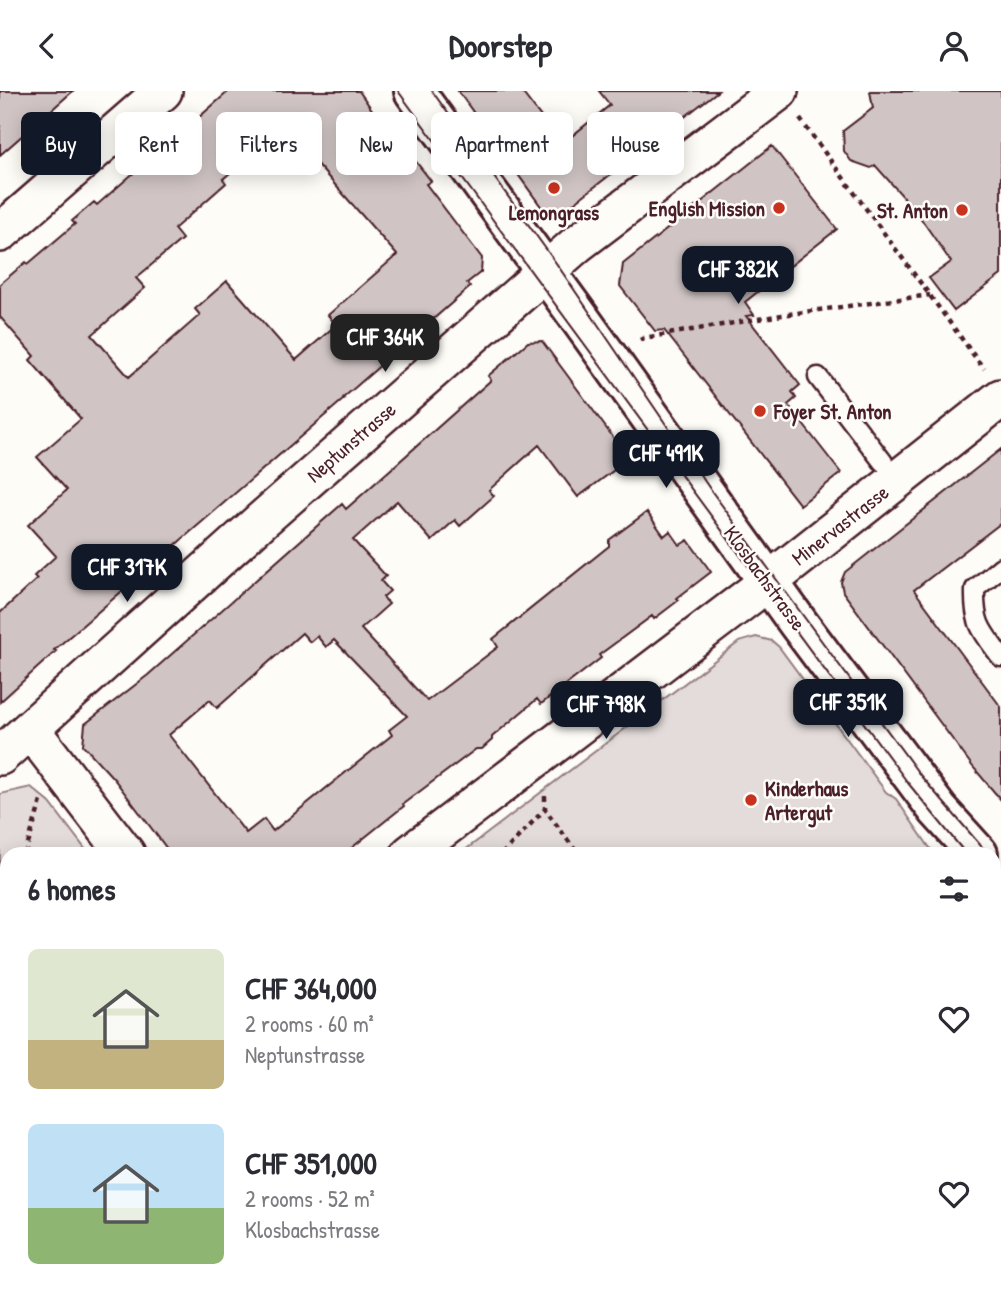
<!DOCTYPE html>
<html lang="en">
<head>
<meta charset="utf-8">
<style>
	body { margin:0; font-family:"Patrick Hand",sans-serif; background:#f7f7f7; color:#2b2b33; height:100vh; display:flex; flex-direction:column; font-size:26px; white-space:nowrap }
	* { box-sizing:border-box; margin:0 }
	p { font-size:23px; color:#7c7c81 }
	.icon { flex:none; width:38px; height:38px; fill:none; stroke:currentColor; stroke-width:2; stroke-linecap:round; stroke-linejoin:round }
	.map { position:relative; flex:1; overflow:hidden }
	.side { position:absolute; left:0px; top:756px; width:1001px; height:450px; display:flex; flex-direction:column; background:#fff; border-radius:21px 21px 0 0; box-shadow:0 4px 18px #0003 }
	.side>* { flex:none }
	.top-card { position:absolute; left:21px; top:21px; width:959px; height:63px; display:flex; gap:14px }
	.price { position:absolute; translate:-50% -60px; padding:0 16px; border-radius:14px; background:#111827; color:#fff; font-size:23px; line-height:46px; filter:drop-shadow(0 2px 4px #0008) }
	.price::after { content:''; position:absolute; left:50%; top:42px; width:21px; height:16px; margin-left:-10px; background:inherit; clip-path:polygon(0 0,100% 0,50% 100%) }
	.price.on { background:#222; color:#fff }
	ul { padding:0; list-style:none }
	li { display:flex; align-items:center; gap:21px; height:175px; padding:0 28px }
	li span { display:grid; place-items:center; flex:none; width:196px; height:140px; border-radius:10px; color:#555 }
	li>.icon { margin-inline-start:auto }
	span .icon { width:84px; height:84px; fill:#fffc; stroke-width:1 }
	li b { font-size:30px }
	h2 { display:flex; justify-content:space-between; align-items:center; height:84px; padding:0 28px; font-size:30px }
	.chip { padding:0 24px; border-radius:10px; background:#fff; box-shadow:0 4px 18px #0003; font-size:24px; line-height:63px }
	.chip.on { background:#111827; color:#fff }
	header { display:flex; justify-content:space-between; align-items:center; height:91px; padding:0 28px; background:#fff; font-size:32px; font-weight:700 }
	.map>svg:first-child { display:block }
	.green { fill:#e3dcda; stroke:#967e82; stroke-width:2 }
	.building { fill:#d0c5c4; stroke:#4a1f2b; stroke-width:2; fill-rule:evenodd }
	.lines { fill:none; stroke-linecap:round; stroke-linejoin:round }
	.lane-casing { stroke:#4a1f2b; stroke-width:23 }
	.street-casing { stroke:#4a1f2b; stroke-width:42 }
	.secondary-casing { stroke:#4a1f2b; stroke-width:44 }
	.path { stroke:#4a1f2b; stroke-width:4.5; stroke-dasharray:5 5; stroke-linecap:butt }
	.lane { stroke:#fdfcf7; stroke-width:18 }
	.street { stroke:#fdfcf7; stroke-width:37 }
	.secondary { stroke:#fdfcf7; stroke-width:38 }
	.tram { stroke:#4a1f2b; stroke-width:2 }
	.poi-dot { fill:#c8321e; stroke:#fdfcf7; stroke-width:2.5 }
	.labels { text-anchor:middle; dominant-baseline:central; stroke-width:5; stroke-linejoin:round; paint-order:stroke }
	.poi-label { font-size:21px; font-weight:bold; fill:#4a1f2b; stroke:#fdfcf7; text-anchor:end }
	.street-label { font-size:21px; fill:#4a1f2b; stroke:#fdfcf7 }
</style>
</head>
<body>
<header><svg class="icon" aria-label="back" viewBox="0 0 24 24"><path d="M15 5l-7 7 7 7"/></svg>Doorstep<svg class="icon" aria-label="person" viewBox="0 0 24 24"><circle cx="12" cy="8" r="4"/><path d="M4 21q1-7 8-7t8 7"/></svg></header>
<div class="map">
<svg width="1001" height="1205" viewBox="0 0 1001 1205">
	<rect width="100%" height="100%" fill="#fdfcf7"/>
	<filter id="ink" filterUnits="userSpaceOnUse"><feTurbulence type="fractalNoise" baseFrequency=".0143" numOctaves="2"/><feDisplacementMap in="SourceGraphic" scale="14" xChannelSelector="R" yChannelSelector="G"/><feConvolveMatrix kernelMatrix="1 2 1 2 8 2 1 2 1" color-interpolation-filters="sRGB"/></filter>
	<g filter="url(#ink)">
		<!-- green -->
		<path class="green" d="M 756,546 L 772,550 L 779,556 L 886,701 L 896,708 L 934,763 L 460,763 L 739,551 Z
			M 31,696 L 50,712 L 89,763 L 7,763 L 7,1037 L 0,1042 L 0,703 Z
			M 994,840 L 1001,848 L 1001,887 L 994,895 Z
			M 289,1199 L 903,1199 L 911,1205 L 293,1205 Z"/>
		<!-- building -->
		<path class="building" d="M 0,0 L 73,0 L 0,64 Z
			M 229,0 L 359,0 L 375,23 L 378,22 L 431,90 L 426,93 L 482,167 L 481,181 L 467,192 L 470,196 L 343,307 L 344,308 L 54,559 L 56,560 L 0,611 L 0,522 L 37,488 L 34,485 L 56,465 L 28,434 L 67,399 L 37,366 L 81,328 L 30,269 L 34,265 L 0,226 L 0,193 L 26,171 L 28,173 L 75,133 L 72,130 L 94,111 L 97,114 L 161,58 L 158,55 L 179,37 L 182,41 ZM 284,36 L 397,164 L 328,224 L 336,234 L 296,269 L 227,190 L 195,218 L 200,224 L 129,286 L 92,244 L 145,197 L 136,187 L 182,148 L 174,138 L 226,92 L 223,88 Z
			M 458,0 L 521,0 L 562,53 L 610,14 L 599,0 L 718,0 L 561,122 L 545,121 Z
			M 870,0 L 1001,0 L 1001,184 L 954,220 L 929,187 L 951,171 L 915,119 L 875,74 L 871,77 L 851,70 L 844,60 L 843,40 L 873,17 Z
			M 772,55 L 837,138 L 745,211 L 754,224 L 746,225 L 800,294 L 792,301 L 796,307 L 788,314 L 841,382 L 800,414 L 664,239 L 655,240 L 620,195 L 623,173 Z
			M 542,250 L 629,368 L 578,406 L 539,354 L 489,399 L 494,405 L 460,435 L 455,429 L 432,450 L 397,410 L 353,449 L 386,485 L 381,490 L 390,500 L 383,506 L 389,513 L 361,538 L 427,610 L 498,556 L 493,548 L 609,455 L 609,449 L 647,421 L 664,445 L 670,440 L 680,454 L 688,449 L 711,481 L 677,507 L 679,509 L 654,528 L 652,525 L 599,564 L 601,567 L 541,613 L 537,608 L 492,646 L 492,649 L 482,658 L 476,658 L 403,713 L 404,715 L 344,763 L 171,763 L 114,688 L 83,654 L 85,633 L 148,584 L 342,413 L 346,418 L 491,289 L 488,285 L 528,251 ZM 302,542 L 310,551 L 317,545 L 326,556 L 334,549 L 407,625 L 389,639 L 392,644 L 273,740 L 264,728 L 246,742 L 169,644 L 210,609 L 217,617 Z
			M 1001,358 L 1001,432 L 914,499 L 1001,616 L 1001,709 L 973,676 L 843,501 L 841,491 L 845,481 Z"/>
		<g class="lines">
			<defs>
				<path id="lane" d="M 818,286 L 883,371
					M 1001,476 L 975,498 C 974,533 981,539 1001,566"/>
				<path id="street" d="M 0,142 L 163,0
					M 31,639 L 126,763
					M 0,665 L 262,429 L 577,153 L 779,0
					M 410,763 L 768,491 L 1001,307
					M 0,1075 L 7,1070
					M 0,1203 L 2,1205"/>
				<path id="secondary" d="M 414,0 L 573,218 L 798,532 L 938,719 L 978,763"/>
			</defs>
			<!-- lane casing -->
			<use href="#lane" class="lane-casing"/>
			<!-- street casing -->
			<use href="#street" class="street-casing"/>
			<!-- secondary casing -->
			<use href="#secondary" class="secondary-casing"/>
			<!-- path -->
			<path class="path" d="M 800,28 L 984,278
				M 640,249 L 644,247 L 782,224 L 930,204
				M 545,705 L 545,718 L 578,763
				M 25,763 L 41,710
				M 502,763 L 545,718
				M 0,783 L 7,777
				M 0,839 L 7,818
				M 0,897 L 7,896
				M 994,903 L 1001,894
				M 0,922 L 7,932
				M 0,980 L 7,975
				M 994,1133 L 1001,1127
				M 370,1199 L 372,1205
				M 949,1199 L 957,1205
				M 599,1205 L 604,1199"/>
			<!-- lane -->
			<use href="#lane" class="lane"/>
			<!-- street -->
			<use href="#street" class="street"/>
			<!-- secondary -->
			<use href="#secondary" class="secondary"/>
			<!-- tram -->
			<path class="tram" d="M 398,0 L 908,692 L 966,763
				M 432,0 L 556,172 L 710,398 L 920,684 L 988,763
				M 994,769 L 1001,775
				M 994,790 L 1001,797"/>
		</g>
	</g>
	<!-- markers -->
	<g class="poi-dot">
		<circle cx="554" cy="97" r="7"/>
		<circle cx="779" cy="117" r="7"/>
		<circle cx="962" cy="119" r="7"/>
		<circle cx="760" cy="320" r="7"/>
		<circle cx="751" cy="709" r="7"/>
	</g>
	<g class="labels">
		<!-- poi labels -->
		<g class="poi-label">
			<text x="765" y="117">English Mission</text>
			<text x="948" y="119">St. Anton</text>
			<text x="554" y="121" text-anchor="middle">Lemongrass</text>
			<text x="774" y="320" text-anchor="start">Foyer St. Anton</text>
			<text x="765" y="697" text-anchor="start">Kinderhaus<tspan x="765" dy="24">Artergut</tspan></text>
		</g>
		<!-- street labels -->
		<g class="street-label">
			<text transform="translate(351 351) rotate(-41)">Neptunstrasse</text>
			<text transform="translate(840 434) rotate(-38)">Minervastrasse</text>
			<text transform="translate(765 487) rotate(54)">Klosbachstrasse</text>
		</g>
	</g>
</svg>
<b class="price" style="left:738px;top:215px">CHF 382K</b>
<b class="price on" style="left:385px;top:283px">CHF 364K</b>
<b class="price" style="left:666px;top:399px">CHF 491K</b>
<b class="price" style="left:127px;top:513px">CHF 317K</b>
<b class="price" style="left:848px;top:648px">CHF 351K</b>
<b class="price" style="left:606px;top:650px">CHF 798K</b>
<div class="top-card">
<a class="chip on">Buy</a>
<a class="chip">Rent</a>
<a class="chip">Filters</a>
<a class="chip">New</a>
<a class="chip">Apartment</a>
<a class="chip">House</a>
</div>
<section class="side">
<h2>6 homes<svg class="icon" aria-label="filters" viewBox="0 0 24 24"><path d="M4 7h16M4 17h16"/><circle cx="9" cy="7" r="2"/><circle cx="15" cy="17" r="2"/></svg></h2>
<ul>
<li><span style="background:linear-gradient(#dfe7d0 65%,#c2b280 0)"><svg class="icon" aria-label="home" viewBox="0 0 24 24"><path d="M3 11l9-7 9 7M6 9v11h12V9"/></svg></span><div><b>CHF 364,000</b><p>2 rooms · 60 m²</p><p>Neptunstrasse</p></div><svg class="icon" aria-label="heart" viewBox="0 0 24 24"><path d="M12 20l-8-8c-3-5 5-10 8-4 3-6 11-1 8 4z"/></svg></li>
<li><span style="background:linear-gradient(#bfe0f5 60%,#8fb573 0)"><svg class="icon" aria-label="home" viewBox="0 0 24 24"><path d="M3 11l9-7 9 7M6 9v11h12V9"/></svg></span><div><b>CHF 351,000</b><p>2 rooms · 52 m²</p><p>Klosbachstrasse</p></div><svg class="icon" aria-label="heart" viewBox="0 0 24 24"><path d="M12 20l-8-8c-3-5 5-10 8-4 3-6 11-1 8 4z"/></svg></li>
</ul>
</section>
</div>
</body>
</html>
